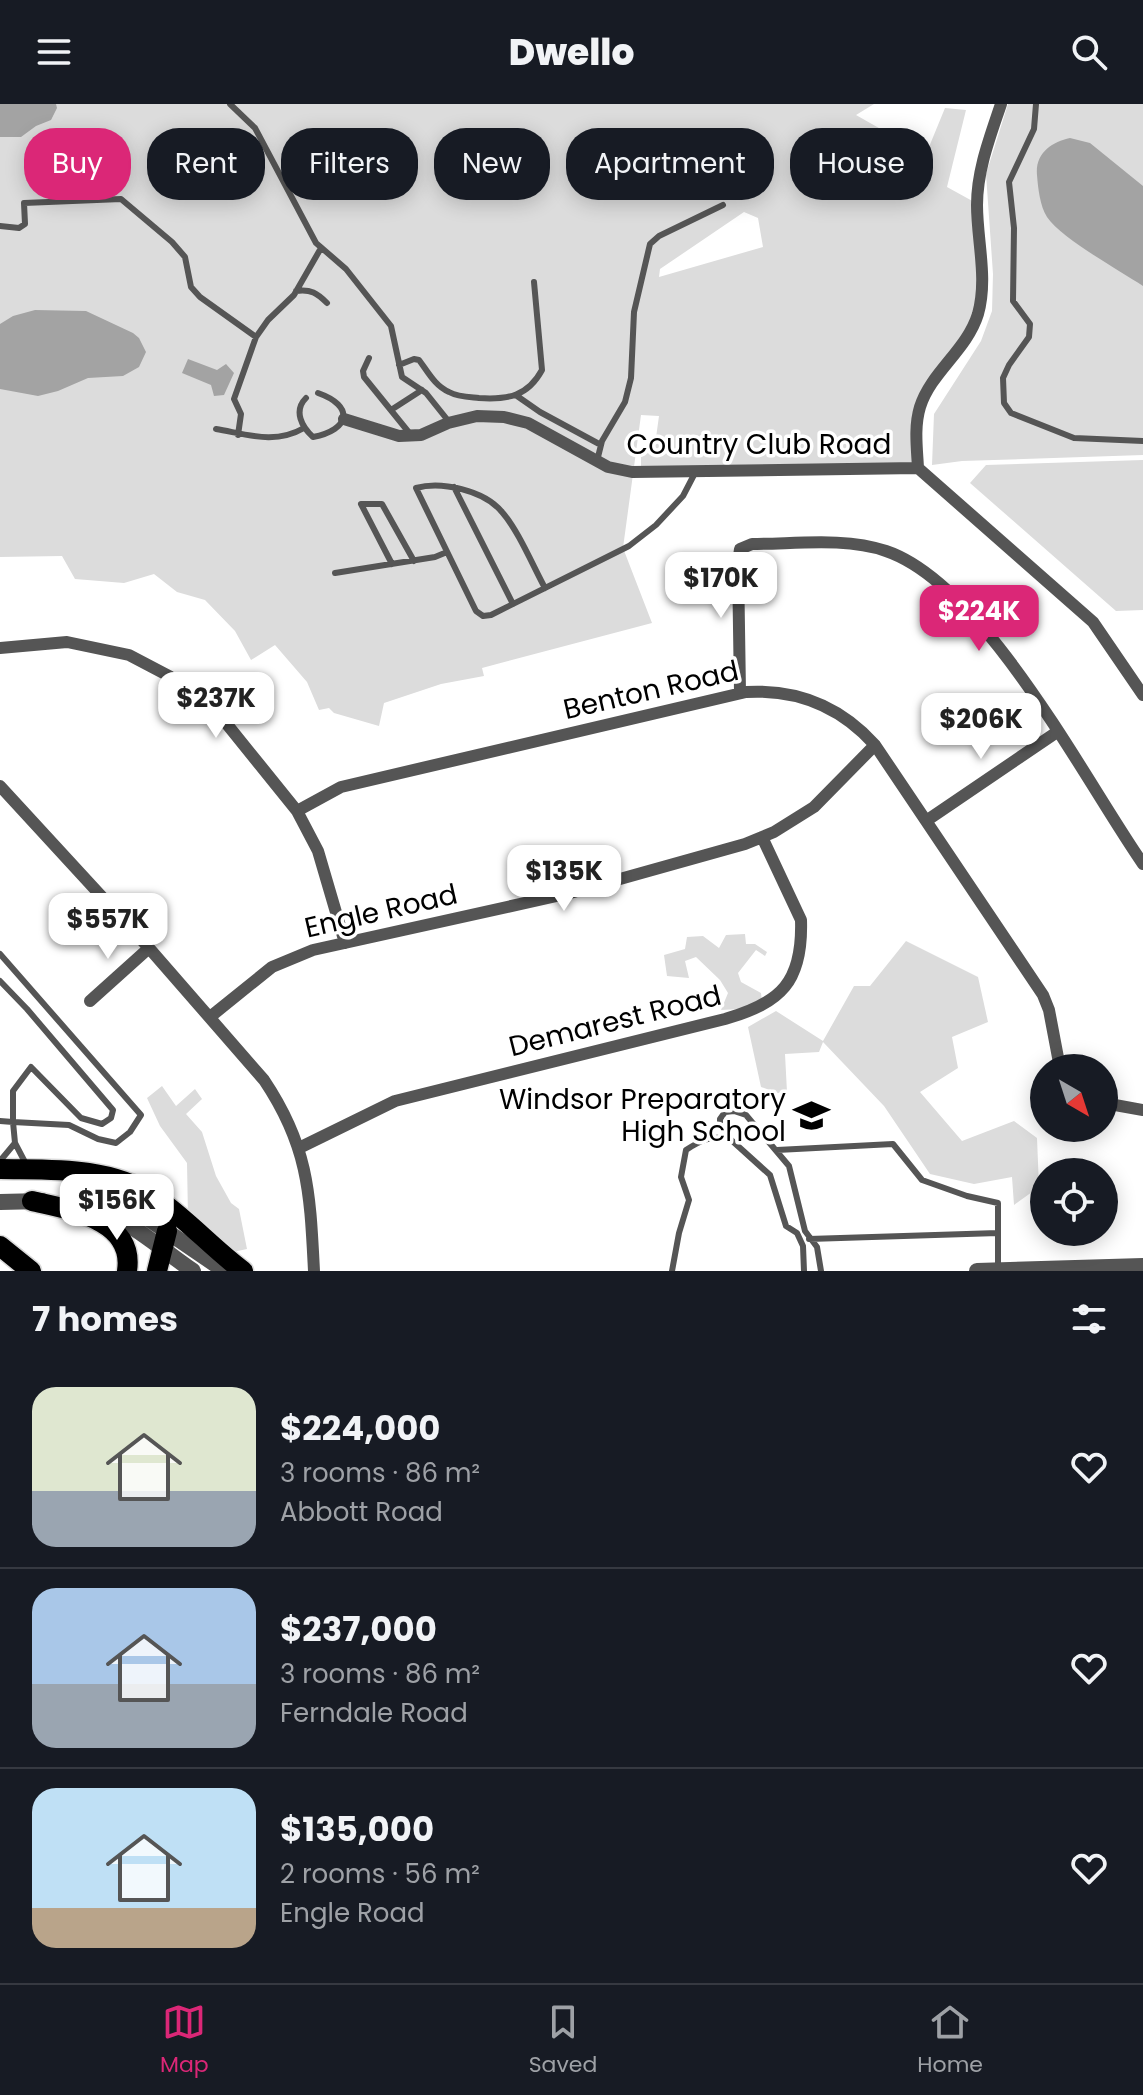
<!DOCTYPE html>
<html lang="en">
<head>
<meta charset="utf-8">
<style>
	body { margin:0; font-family:Poppins,sans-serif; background:#242831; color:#f1f3f6; height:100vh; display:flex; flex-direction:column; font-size:30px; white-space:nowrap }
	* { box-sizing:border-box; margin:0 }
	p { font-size:26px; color:#9ea1a6 }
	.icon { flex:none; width:44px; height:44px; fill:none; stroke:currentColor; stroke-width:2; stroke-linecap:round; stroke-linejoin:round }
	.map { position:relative; height:1167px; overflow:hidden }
	.details { display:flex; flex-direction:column; background:#171b24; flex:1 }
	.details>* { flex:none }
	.top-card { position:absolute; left:24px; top:24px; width:1096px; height:72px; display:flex; gap:16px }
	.needle { width:52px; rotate:141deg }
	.fabs { position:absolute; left:1030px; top:950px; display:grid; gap:16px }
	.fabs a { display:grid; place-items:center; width:88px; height:88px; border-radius:50%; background:#171b24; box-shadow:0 4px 20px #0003; font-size:40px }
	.price { position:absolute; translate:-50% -68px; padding:0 18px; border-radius:16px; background:#fff; color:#222; font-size:26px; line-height:52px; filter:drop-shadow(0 2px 4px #0008) }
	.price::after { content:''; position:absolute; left:50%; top:48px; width:24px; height:18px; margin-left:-12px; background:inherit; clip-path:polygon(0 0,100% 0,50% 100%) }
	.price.current { background:#db2777; color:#fff }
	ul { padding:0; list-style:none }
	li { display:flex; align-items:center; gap:24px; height:200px; padding:0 32px }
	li+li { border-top:2px solid #363941 }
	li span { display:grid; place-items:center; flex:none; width:224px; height:160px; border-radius:24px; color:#555 }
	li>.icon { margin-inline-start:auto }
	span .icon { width:96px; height:96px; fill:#fffc; stroke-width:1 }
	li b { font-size:34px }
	h2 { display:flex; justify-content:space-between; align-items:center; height:96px; padding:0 32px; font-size:34px }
	.tag { padding:0 28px; border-radius:32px; background:#171b24; box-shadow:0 4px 20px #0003; font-size:28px; line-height:72px }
	.tag.current { background:#db2777; color:#fff }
	header { display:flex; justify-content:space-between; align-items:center; height:104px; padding:0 32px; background:#171b24; font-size:36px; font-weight:800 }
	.tab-bar { display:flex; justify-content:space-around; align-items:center; height:112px; border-top:2px solid #363941; background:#171b24; font-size:22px; color:#9ea1a6 }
	.tab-bar a { display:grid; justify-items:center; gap:4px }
	.tab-bar .current { color:#db2777 }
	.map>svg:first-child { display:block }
	.green { fill:#dcdcdc; fill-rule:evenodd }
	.water { fill:#a3a3a3 }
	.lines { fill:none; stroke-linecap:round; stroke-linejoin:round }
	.trunk-casing { stroke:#dbdbdb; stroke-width:23 }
	.service { stroke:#555; stroke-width:6 }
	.minor { stroke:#555; stroke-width:12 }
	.tertiary { stroke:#555; stroke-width:16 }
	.trunk { stroke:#000; stroke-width:20 }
	.labels { text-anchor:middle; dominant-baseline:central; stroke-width:7; stroke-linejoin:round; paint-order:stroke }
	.street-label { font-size:28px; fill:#000; stroke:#fff }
	.poi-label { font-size:28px; fill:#000; stroke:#fff; text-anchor:end }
</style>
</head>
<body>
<header><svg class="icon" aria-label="menu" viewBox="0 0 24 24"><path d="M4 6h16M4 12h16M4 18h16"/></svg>Dwello<svg class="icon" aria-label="search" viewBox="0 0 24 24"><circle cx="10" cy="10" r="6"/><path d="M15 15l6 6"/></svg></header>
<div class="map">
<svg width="1143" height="1167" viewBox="0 0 1143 1167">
	<rect width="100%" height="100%" fill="#fff"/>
	<!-- green -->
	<path class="green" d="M 0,0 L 874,0 L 856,11 L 900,36 L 889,75 L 915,77 L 945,4 L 966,6 L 947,83 L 976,99 L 977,212 L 920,303 L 918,364 L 641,366 L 641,348 L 654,348 L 659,312 L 641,311 L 623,444 L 652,519 L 482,564 L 484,572 L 441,580 L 384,599 L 379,622 L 334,609 L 329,604 L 319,606 L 307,578 L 275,541 L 251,556 L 235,527 L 205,496 L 177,488 L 154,470 L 124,479 L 75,475 L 62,452 L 0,453 ZM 744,108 L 758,114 L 763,143 L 659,173 L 660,165 Z
		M 1008,0 L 1143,0 L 1143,351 L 962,357 L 932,361 L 934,310 L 981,237 L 992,207 L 993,170 L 986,70 Z
		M 1143,356 L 1143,506 L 1116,507 L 970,379 L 986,361 Z
		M 745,830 L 746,840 L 755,840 L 767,848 L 765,852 L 756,846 L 738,869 L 741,878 L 761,889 L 762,898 L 740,905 L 721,906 L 728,889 L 720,876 L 696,853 L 685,857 L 689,874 L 667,872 L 664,851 L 685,845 L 687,833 L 703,832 L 719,844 L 726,831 Z
		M 906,837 L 978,873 L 988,918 L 952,933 L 958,964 L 920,988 L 962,1037 L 1014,1017 L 1037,1034 L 1039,1083 L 1014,1101 L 1012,1073 L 974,1080 L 930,1070 L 884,1002 L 823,938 L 819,948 L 785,950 L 787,988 L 778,989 L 761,983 L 748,923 L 776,907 L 823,937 L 854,882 L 870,882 Z
		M 162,982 L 176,1002 L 195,985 L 202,995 L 186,1010 L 202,1028 L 216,1072 L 231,1099 L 239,1105 L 247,1145 L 233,1148 L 188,1112 L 187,1059 L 160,1022 L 147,994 Z"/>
	<!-- water -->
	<path class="water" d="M 0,0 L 56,0 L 57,4 L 51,16 L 36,22 L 21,33 L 0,33 Z
		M 1070,34 L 1090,39 L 1143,82 L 1143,182 C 1119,166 1062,135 1047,113 C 1040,102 1038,84 1037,71 C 1035,49 1052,38 1070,34 Z
		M 35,206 L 86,207 L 133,229 L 139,234 L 146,248 L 139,263 L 123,272 L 88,274 L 58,287 L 38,292 L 0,285 L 0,220 L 13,212 Z
		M 188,255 L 217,266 L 226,260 L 234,269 L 224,291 L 214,292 L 211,281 L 182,269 Z"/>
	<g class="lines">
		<defs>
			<path id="trunk" d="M 0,1065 C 51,1066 107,1062 152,1091 C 185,1113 212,1144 243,1167
				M 32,1097 C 70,1106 135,1115 127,1167
				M 0,1142 L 31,1167
				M 157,1167 L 167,1127"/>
		</defs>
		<!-- trunk casing -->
		<use href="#trunk" class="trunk-casing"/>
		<!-- service -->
		<path class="service" d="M 230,0 L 255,24 L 316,139 L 346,165 L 391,222 L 402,273 L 426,289 L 450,319
			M 1036,0 L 1034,25 L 1009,78 L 1014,124 L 1013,197 L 1030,220 L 1029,233 L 1009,261 L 1003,274 L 1004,299 L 1011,309 L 1074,334 L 1143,337
			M 0,122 L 19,124 L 25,120 L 24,99 L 121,95 L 172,138 L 185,153 L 191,183 L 200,193 L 256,233
			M 296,187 C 311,185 317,189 327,199
			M 369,254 L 363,267 L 364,273 L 411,331
			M 399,261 L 414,255 L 419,256 C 428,268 435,282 449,288 C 458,293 469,293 479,294 C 508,296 528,292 542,266 L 534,178
			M 517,292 L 540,308 L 601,341
			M 306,294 C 293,307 302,323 313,333 C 350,326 355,302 318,289
			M 391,306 L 422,286
			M 216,325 C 246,330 275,341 304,324
			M 238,331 L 241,310 L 234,295 L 256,233 L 268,216 L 294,191 L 321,144
			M 597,357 L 602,337 L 625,298 L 631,274 L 634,208 L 650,140 L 659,132 L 723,101
			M 454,383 L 513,500
			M 392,460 L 361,400 L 382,400 L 414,457
			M 335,469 L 435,453 L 447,448
			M 545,484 C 533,462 518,426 502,408 C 484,386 441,377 416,384 L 476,507 L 483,512 L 491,511 L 629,442 L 656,421 L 683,392 L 696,367
			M 0,850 L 141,1011 L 130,1028 L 116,1039 L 98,1035 L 69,1021 L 13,1018 L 13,987 L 31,963 L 81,1014 L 102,1020 L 111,1014 L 113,1006 L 27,905 L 0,877
			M 0,1017 L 13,1018 L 15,1039
			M 777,1046 L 893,1040 L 922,1076 L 967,1092 L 998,1099 L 998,1166
			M 0,1057 L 15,1039 L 27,1062
			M 809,1135 L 998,1129
			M 672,1167 L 679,1129 L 689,1096 L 681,1073 L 686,1046 C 701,1036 711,1032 729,1034
			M 804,1167 L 803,1142 L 797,1129 L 786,1122 L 770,1071 L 729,1034 L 720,1022 L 720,1015 L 725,1008 L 734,1007 L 746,1011 L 789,1062 L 805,1127 L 817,1143 L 821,1167"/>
		<!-- minor -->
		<path class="minor" d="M 344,315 L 399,332 L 421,331 L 448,319 L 477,312 L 504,313 L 528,319 L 608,363 L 632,368 L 918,364 L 1093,518 L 1143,591
			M 918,364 C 917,344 914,323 920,303 C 931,268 967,246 978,210 C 988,174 977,137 977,101 C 977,66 990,33 1001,0
			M 0,544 L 67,538 L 129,551 L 169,572 L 226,619 L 297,707 L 318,747 L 345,839
			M 740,589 L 738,459 L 740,445 L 752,440 C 795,440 845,433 886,447 C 984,480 1084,675 1143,760
			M 0,682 L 149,844 L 264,976 C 309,1043 310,1090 314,1167
			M 297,707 L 341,683 L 746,588 C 797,585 841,603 875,641 L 1043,891 L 1049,906 L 1060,964
			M 926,717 L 1057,628
			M 90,897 L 149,844
			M 210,913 L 272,863 L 313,846 L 570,789 L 745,740 L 774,728 L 814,703 L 875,641
			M 1104,999 L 1143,1006
			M 299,1044 L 395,997 L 725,915 C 781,899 803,878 801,816 L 762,733"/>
		<!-- tertiary -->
		<path class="tertiary" d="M 0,1098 L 42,1097
			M 66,1098 C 116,1102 153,1140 193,1167
			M 99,1101 L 127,1103 L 137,1107 L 225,1167
			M 977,1167 L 1143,1162"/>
		<!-- trunk -->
		<use href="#trunk" class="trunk"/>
	</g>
	<!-- icons -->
	<defs>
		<symbol id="school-bare" viewBox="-9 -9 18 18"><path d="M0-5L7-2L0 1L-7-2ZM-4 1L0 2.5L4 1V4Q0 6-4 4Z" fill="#000" stroke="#fff" stroke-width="2.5" paint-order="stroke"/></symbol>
	</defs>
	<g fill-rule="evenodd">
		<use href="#school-bare" x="786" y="986" width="51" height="51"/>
	</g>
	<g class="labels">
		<!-- street labels -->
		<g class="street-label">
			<text x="759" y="340">Country Club Road</text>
			<text transform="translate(651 586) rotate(-13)">Benton Road</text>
			<text transform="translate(381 807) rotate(-13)">Engle Road</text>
			<text transform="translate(615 917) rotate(-14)">Demarest Road</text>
		</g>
		<!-- poi labels -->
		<g class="poi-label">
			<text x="786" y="995">Windsor Preparatory<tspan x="786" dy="32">High School</tspan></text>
		</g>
	</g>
</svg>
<div class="fabs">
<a><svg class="needle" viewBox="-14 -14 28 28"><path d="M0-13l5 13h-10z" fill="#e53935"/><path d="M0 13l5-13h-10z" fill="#9ea1a6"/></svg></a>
<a><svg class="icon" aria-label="locate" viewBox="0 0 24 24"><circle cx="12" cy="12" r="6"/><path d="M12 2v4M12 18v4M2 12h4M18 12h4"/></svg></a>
</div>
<b class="price" style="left:721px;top:516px">$170K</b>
<b class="price current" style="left:979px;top:549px">$224K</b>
<b class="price" style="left:216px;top:636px">$237K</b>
<b class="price" style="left:981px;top:657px">$206K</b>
<b class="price" style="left:564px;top:809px">$135K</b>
<b class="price" style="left:108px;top:857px">$557K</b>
<b class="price" style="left:117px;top:1138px">$156K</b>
<div class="top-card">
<a class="tag current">Buy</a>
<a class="tag">Rent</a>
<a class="tag">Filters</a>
<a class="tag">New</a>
<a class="tag">Apartment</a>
<a class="tag">House</a>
</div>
</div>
<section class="details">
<h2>7 homes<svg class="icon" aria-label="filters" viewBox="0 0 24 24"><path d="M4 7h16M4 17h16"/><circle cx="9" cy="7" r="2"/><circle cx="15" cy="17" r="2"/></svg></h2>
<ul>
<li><span style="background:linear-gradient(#dfe7d0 65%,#9aa5b1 0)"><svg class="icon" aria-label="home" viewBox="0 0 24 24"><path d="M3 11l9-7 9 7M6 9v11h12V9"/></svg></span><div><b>$224,000</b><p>3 rooms · 86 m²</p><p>Abbott Road</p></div><svg class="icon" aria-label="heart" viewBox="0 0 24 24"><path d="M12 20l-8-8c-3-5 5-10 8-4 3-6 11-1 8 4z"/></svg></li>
<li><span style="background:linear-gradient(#a9c7e8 60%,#9aa5b1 0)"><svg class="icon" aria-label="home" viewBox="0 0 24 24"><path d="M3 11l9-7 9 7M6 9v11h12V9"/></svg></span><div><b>$237,000</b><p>3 rooms · 86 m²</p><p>Ferndale Road</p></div><svg class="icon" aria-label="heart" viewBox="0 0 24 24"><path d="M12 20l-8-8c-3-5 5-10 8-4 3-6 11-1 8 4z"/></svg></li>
<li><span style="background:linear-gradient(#bfe0f5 75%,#b9a48a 0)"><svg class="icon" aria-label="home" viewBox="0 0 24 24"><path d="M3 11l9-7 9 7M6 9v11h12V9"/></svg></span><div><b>$135,000</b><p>2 rooms · 56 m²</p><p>Engle Road</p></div><svg class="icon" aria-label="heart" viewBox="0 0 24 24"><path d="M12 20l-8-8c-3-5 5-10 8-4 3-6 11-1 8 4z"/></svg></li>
</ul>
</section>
<nav class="tab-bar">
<a class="current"><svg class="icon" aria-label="map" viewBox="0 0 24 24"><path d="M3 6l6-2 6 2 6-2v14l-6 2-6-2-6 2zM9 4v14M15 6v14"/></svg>Map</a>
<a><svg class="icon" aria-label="saved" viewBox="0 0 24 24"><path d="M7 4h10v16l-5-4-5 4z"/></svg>Saved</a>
<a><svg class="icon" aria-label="home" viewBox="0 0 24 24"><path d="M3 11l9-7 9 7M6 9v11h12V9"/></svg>Home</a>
</nav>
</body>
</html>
